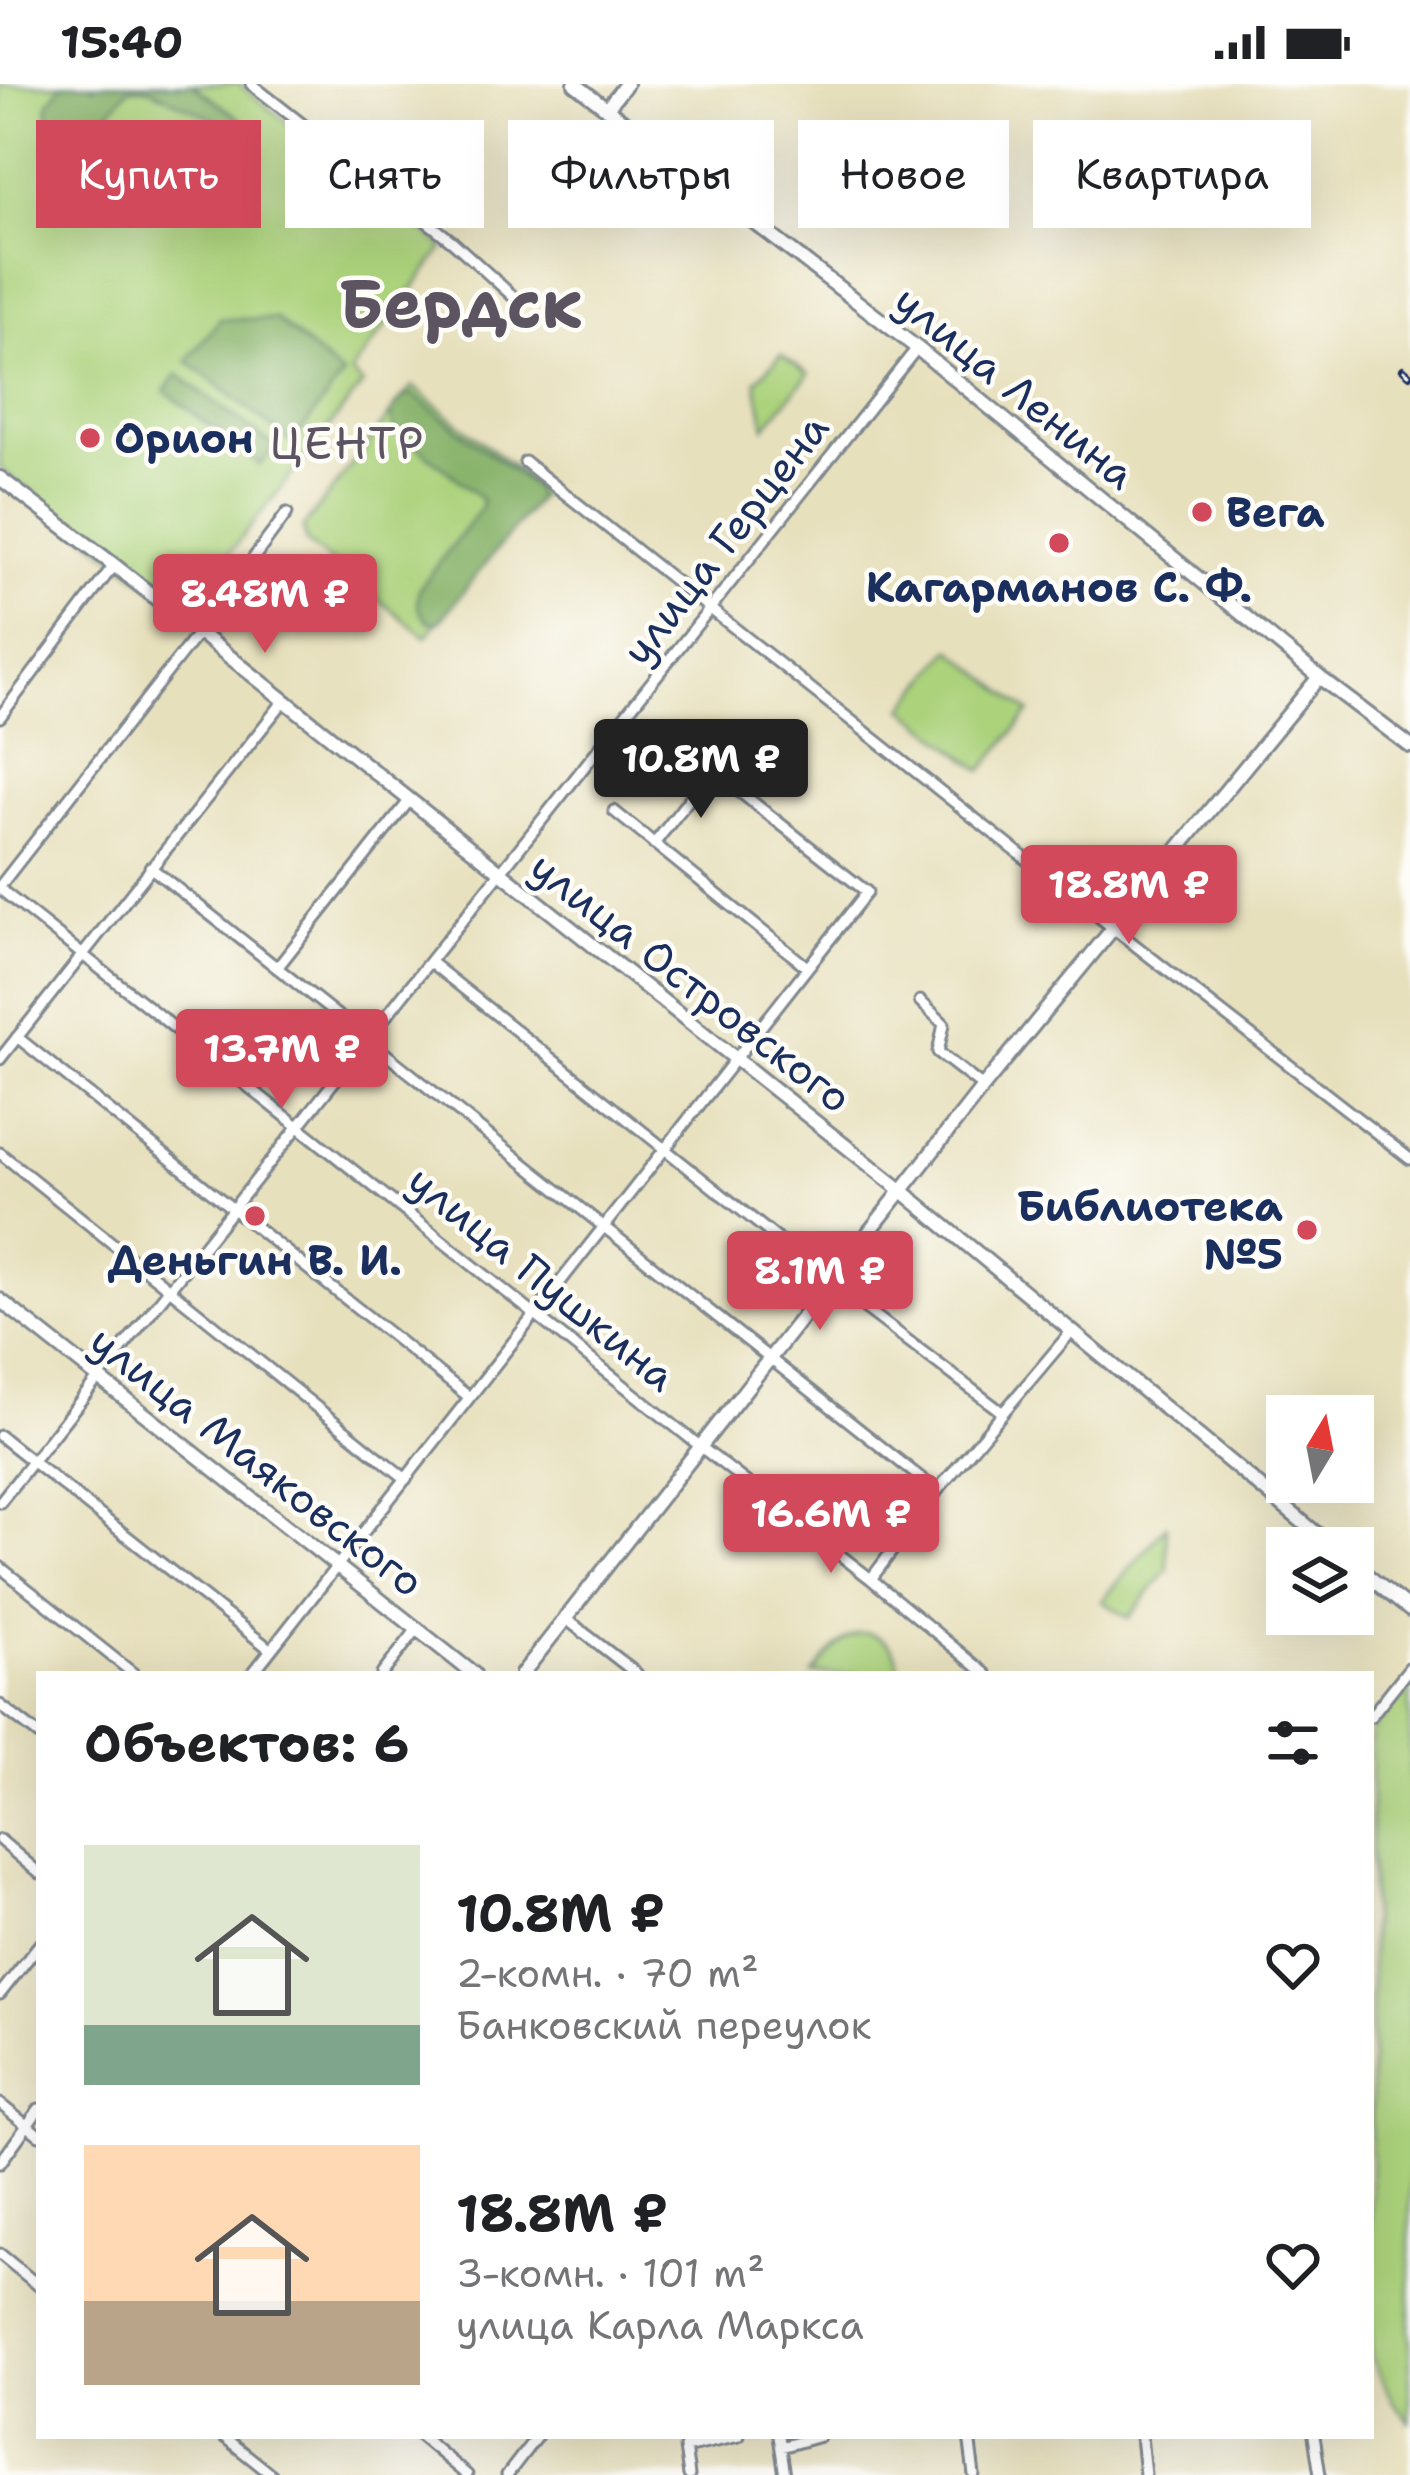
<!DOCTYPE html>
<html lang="ru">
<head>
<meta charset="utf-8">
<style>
	body { margin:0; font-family:"Shantell Sans",sans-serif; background:#f2f2f2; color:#202124; height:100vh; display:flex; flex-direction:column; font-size:45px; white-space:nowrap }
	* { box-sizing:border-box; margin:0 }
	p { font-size:39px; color:#757577 }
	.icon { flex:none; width:66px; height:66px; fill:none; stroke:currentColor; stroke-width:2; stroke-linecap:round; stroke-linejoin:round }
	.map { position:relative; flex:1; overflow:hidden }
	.details { position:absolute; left:36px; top:1587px; width:1338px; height:768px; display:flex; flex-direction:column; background:#fff; border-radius:0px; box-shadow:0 12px 48px #0002 }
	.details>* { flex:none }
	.top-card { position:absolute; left:36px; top:36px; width:1338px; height:108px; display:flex; gap:24px }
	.needle { width:78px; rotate:10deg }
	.fabs { position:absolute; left:1266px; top:1311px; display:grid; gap:24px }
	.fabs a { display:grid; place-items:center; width:108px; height:108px; border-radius:0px; background:#fff; box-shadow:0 12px 48px #0002; font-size:60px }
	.price { position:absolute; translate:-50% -102px; padding:0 27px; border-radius:12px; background:#d1495b; color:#fff; font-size:39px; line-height:78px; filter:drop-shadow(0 3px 6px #0008) }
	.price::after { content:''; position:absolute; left:50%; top:72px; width:36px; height:27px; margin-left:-18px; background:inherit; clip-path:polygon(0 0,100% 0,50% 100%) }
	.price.on { background:#222; color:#fff }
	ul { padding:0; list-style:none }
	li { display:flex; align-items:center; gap:36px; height:300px; padding:0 48px }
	li span { display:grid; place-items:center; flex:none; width:336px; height:240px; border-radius:0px; color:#555 }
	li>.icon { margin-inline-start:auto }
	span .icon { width:144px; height:144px; fill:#fffc; stroke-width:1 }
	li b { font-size:51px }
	h2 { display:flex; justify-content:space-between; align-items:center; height:144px; padding:0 48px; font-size:51px }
	.chip { padding:0 42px; border-radius:0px; background:#fff; box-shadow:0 12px 48px #0002; font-size:42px; line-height:108px }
	.chip.on { background:#d1495b; color:#fff }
	.status { display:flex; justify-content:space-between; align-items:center; height:84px; padding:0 60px; background:#fff; direction:ltr }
	.status svg { height:33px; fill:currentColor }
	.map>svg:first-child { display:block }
	.green { fill:#acd27c; stroke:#64806d; stroke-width:3 }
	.forest { fill:#89b46c; stroke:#527265; stroke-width:3 }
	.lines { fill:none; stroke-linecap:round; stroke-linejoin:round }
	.street-casing { stroke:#81888e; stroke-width:15 }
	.secondary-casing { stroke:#81888e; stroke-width:18 }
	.street { stroke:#fff; stroke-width:9 }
	.secondary { stroke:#fff; stroke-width:12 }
	.rail-casing { stroke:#1b2f5e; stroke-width:8 }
	.rail { stroke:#fdfcf7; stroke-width:3; stroke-dasharray:9; stroke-linecap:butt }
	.poi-dot { fill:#d1495b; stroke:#fdfcf7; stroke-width:4.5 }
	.labels { text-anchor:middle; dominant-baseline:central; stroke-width:9; stroke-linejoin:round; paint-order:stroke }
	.street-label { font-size:42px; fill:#1b2f5e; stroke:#fdfcf7 }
	.poi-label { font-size:42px; font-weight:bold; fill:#1b2f5e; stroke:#fdfcf7; text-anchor:start }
	.neighbourhood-label { font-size:45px; letter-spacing:3px; fill:#5d5462; stroke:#fdfcf7 }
	.town-label { font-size:66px; font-weight:bold; fill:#5d5462; stroke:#fdfcf7 }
</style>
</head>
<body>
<div class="status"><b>15:40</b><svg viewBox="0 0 49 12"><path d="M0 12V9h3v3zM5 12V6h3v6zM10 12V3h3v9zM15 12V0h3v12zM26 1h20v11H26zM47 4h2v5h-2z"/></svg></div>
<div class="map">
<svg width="1410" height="2391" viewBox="0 0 1410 2391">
	<rect width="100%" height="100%" fill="#fdfcf7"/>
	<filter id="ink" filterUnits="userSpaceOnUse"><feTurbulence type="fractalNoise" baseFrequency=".00833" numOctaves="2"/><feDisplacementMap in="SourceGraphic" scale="24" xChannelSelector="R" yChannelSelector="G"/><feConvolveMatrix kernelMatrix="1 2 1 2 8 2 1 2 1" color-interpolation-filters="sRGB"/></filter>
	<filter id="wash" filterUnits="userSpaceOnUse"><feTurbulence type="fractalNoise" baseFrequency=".004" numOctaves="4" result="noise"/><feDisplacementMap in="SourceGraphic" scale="48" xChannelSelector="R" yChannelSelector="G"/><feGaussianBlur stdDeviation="2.7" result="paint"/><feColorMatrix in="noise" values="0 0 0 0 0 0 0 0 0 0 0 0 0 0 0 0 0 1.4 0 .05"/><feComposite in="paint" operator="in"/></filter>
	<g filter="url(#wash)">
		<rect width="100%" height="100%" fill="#e7e0bd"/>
		<!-- green -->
		<path class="green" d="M 0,0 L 239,0 L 444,163 L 351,289 L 363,300 L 183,528 L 0,384 Z
			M 781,271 L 809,290 L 765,343 L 756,297 Z
			M 412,302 L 544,407 L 426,553 L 307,459 L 303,444 Z
			M 951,565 L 1030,628 L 982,687 L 904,624 Z
			M 1166,1442 L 1168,1485 L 1129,1534 L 1102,1517 Z
			M 867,1549 C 888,1554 900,1568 899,1590 L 813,1590 C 829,1571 840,1551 867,1549 Z
			M 1410,1598 L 1410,2338 L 1393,2318 L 1371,2272 L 1371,1647 Z"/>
		<!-- forest -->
		<path class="forest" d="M 62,0 L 92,0 L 94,3 L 96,0 L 192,0 L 243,37 L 238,46 L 147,4 L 129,4 L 84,58 L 77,78 L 70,86 L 64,85 L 60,67 L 63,45 L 48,36 L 48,20 Z
			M 220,235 L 276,235 L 343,292 L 292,359 L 187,277 Z
			M 177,290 L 275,363 L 260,381 L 165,307 Z
			M 413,311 L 534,403 L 537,415 L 439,538 L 429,538 C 418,527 415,521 419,505 L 481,424 L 482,417 L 476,410 L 393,343 L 391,328 L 404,312 Z"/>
	</g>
	<g filter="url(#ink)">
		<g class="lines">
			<defs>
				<path id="street" d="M 251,0 L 453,158 L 517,216
					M 525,378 L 1113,844 L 1410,1075
					M 0,633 L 114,481
					M 614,727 L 807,883
					M 150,783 L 937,1407
					M 0,802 L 198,549 L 287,429
					M 0,805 L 701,1363 L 871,1495 L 986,1590
					M 430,878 L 848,1211 L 1003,1329
					M 277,884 L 409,717
					M 920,917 L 944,940 L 938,968 L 983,1003
					M 17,953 L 469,1313
					M 0,975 L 283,618
					M 0,1069 L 406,1395
					M 0,1352 L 271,1566
					M 0,1418 L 917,264
					M 0,1483 L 134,1590
					M 871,1495 L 937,1407 L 1071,1248
					M 565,1534 L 637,1590
					M 252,1590 L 867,808 L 712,686 L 654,760
					M 382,1590 L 417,1545
					M 0,1621 L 39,1651
					M 1371,1632 L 1410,1583
					M 0,1756 L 39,1789
					M 0,1910 L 39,1861
					M 0,2020 L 39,2051
					M 0,2079 L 39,2025
					M 0,2170 L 39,2202
					M 223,2352 L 272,2391
					M 420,2352 L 467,2391
					M 779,2352 L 785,2391
					M 969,2352 L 974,2391
					M 1141,2352 L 1145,2391
					M 1314,2352 L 1320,2391
					M 781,2363 L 820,2352
					M 507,2391 L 537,2352
					M 689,2391 L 685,2364 L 739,2352"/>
				<path id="secondary" d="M 575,0 L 917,264 L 1319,593 L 1410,662
					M 607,24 L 626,0
					M 0,394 L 114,481 L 901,1106 L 1334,1464
					M 0,1216 L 474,1590
					M 1353,1480 L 1410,1526
					M 522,1590 L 983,1003 L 1319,593"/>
			</defs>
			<!-- street casing -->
			<use href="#street" class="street-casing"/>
			<!-- secondary casing -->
			<use href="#secondary" class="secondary-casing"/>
			<!-- street -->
			<use href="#street" class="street"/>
			<!-- secondary -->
			<use href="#secondary" class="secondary"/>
			<defs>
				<path id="rail" d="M 1403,285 L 1410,291"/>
			</defs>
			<!-- rail casing -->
			<use href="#rail" class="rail-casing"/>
			<!-- rail -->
			<use href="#rail" class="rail"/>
		</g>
	</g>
	<!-- markers -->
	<g class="poi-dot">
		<circle cx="90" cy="354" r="12"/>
		<circle cx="1202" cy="428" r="12"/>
		<circle cx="1059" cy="459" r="12"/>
		<circle cx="255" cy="1132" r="12"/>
		<circle cx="1307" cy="1146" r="12"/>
	</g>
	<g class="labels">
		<!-- street labels -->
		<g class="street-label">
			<text transform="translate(1015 303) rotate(39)">улица Ленина</text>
			<text transform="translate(725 455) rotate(-52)">улица Герцена</text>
			<text transform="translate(691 898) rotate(38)">улица Островского</text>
			<text transform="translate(542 1194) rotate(39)">улица Пушкина</text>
			<text transform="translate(257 1377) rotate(38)">улица Маяковского</text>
		</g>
		<!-- poi labels -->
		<g class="poi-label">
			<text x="114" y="354">Орион</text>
			<text x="1226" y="428">Вега</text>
			<text x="1059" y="503" text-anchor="middle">Кагарманов С. Ф.</text>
			<text x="1283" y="1122" text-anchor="end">Библиотека<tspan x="1283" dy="48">№5</tspan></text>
			<text x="255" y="1176" text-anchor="middle">Деньгин В. И.</text>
		</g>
		<!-- neighbourhood labels -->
		<g class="neighbourhood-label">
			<text x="348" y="359">ЦЕНТР</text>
		</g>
		<!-- town labels -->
		<g class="town-label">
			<text x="461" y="220">Бердск</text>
		</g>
	</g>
</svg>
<div class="fabs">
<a><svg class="needle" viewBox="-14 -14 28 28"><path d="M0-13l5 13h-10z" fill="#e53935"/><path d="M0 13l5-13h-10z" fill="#757577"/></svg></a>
<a><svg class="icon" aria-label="layers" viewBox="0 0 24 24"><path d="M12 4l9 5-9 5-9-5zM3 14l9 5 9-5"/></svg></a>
</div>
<b class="price" style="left:265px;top:572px">8.48M ₽</b>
<b class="price on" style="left:701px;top:737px">10.8M ₽</b>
<b class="price" style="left:1129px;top:863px">18.8M ₽</b>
<b class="price" style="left:282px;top:1027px">13.7M ₽</b>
<b class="price" style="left:820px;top:1249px">8.1M ₽</b>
<b class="price" style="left:831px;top:1492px">16.6M ₽</b>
<div class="top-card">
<a class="chip on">Купить</a>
<a class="chip">Снять</a>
<a class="chip">Фильтры</a>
<a class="chip">Новое</a>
<a class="chip">Квартира</a>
</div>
<section class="details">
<h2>Объектов: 6<svg class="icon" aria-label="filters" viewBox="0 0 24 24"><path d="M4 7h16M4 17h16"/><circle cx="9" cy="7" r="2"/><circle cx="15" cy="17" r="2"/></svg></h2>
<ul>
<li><span style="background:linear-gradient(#dfe7d0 75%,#7fa58c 0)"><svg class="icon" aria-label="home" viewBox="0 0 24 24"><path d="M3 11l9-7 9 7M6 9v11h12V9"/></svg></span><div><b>10.8M ₽</b><p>2-комн. · 70 m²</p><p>Банковский переулок</p></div><svg class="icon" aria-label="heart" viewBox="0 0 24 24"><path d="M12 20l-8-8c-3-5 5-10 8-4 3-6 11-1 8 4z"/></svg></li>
<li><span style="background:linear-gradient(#ffd9b3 65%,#b9a48a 0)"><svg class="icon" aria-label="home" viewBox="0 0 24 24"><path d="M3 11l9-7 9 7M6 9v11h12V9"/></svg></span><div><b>18.8M ₽</b><p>3-комн. · 101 m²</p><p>улица Карла Маркса</p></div><svg class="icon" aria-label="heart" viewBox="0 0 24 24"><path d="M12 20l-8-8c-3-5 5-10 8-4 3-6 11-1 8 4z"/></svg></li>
</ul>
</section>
</div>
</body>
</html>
